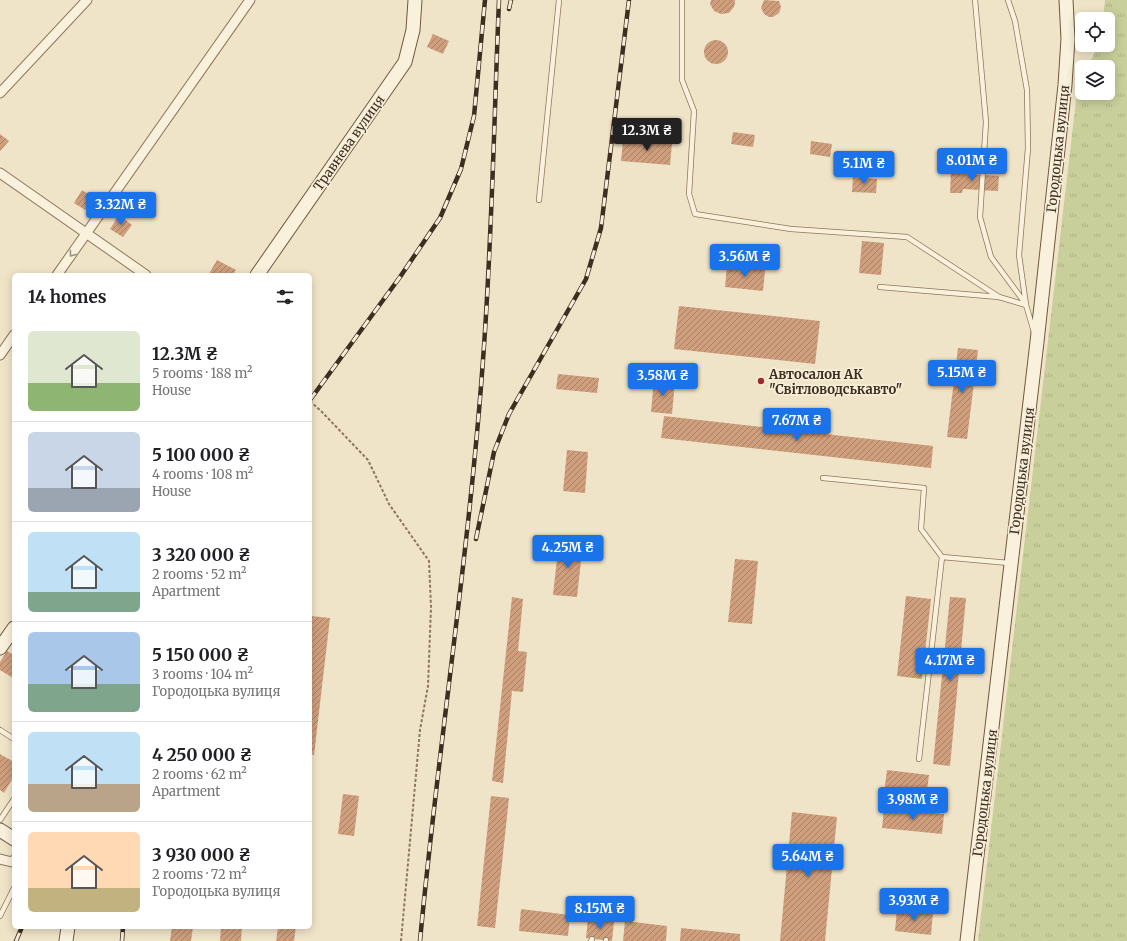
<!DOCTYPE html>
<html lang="en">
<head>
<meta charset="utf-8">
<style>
	body { margin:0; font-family:Merriweather,serif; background:#f2f2f2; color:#202124; height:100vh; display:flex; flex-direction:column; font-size:15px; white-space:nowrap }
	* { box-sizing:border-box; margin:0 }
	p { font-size:13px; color:#757577 }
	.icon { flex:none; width:22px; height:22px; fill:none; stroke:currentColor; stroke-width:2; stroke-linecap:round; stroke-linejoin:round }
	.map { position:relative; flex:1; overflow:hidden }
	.details { position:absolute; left:12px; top:273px; width:300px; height:656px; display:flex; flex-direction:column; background:#fff; border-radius:6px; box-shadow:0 2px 10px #0003 }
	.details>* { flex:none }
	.controls { position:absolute; left:1075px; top:12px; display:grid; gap:8px }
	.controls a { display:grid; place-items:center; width:40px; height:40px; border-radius:6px; background:#fff; box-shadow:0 2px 10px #0003; font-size:20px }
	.price { position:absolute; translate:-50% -34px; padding:0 9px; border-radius:4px; background:#1a73e8; color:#fff; font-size:13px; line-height:26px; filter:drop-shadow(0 1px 2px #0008) }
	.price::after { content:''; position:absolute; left:50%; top:24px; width:12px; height:9px; margin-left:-6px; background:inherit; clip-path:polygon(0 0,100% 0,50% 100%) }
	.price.on { background:#222; color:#fff }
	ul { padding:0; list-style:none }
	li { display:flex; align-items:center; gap:12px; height:100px; padding:0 16px }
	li+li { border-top:1px solid #e0e0e0 }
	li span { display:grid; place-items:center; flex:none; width:112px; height:80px; border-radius:6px; color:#555 }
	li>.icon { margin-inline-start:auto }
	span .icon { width:48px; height:48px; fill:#fffc; stroke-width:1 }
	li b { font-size:17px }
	h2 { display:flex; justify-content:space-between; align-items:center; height:48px; padding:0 16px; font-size:17px }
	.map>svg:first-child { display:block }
	.grass { fill:url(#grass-tufts) }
	.building { fill:url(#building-hatch) }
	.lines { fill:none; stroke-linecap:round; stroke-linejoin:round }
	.lane-casing { stroke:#8d765c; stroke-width:6 }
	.street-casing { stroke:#8d765c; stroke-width:11 }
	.secondary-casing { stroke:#6f573f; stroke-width:15 }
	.path { stroke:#8d765c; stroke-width:2; stroke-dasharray:3 2; stroke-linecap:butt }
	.lane { stroke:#faf1dc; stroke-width:4.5 }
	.street { stroke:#faf1dc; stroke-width:9 }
	.secondary { stroke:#faf1dc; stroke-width:13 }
	.rail-casing { stroke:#3d2e20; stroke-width:4.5 }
	.rail { stroke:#f7eed8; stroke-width:3; stroke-dasharray:9; stroke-linecap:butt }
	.oneway { stroke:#9c907e }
	.poi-dot { fill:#9e2a2b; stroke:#f7eed8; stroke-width:1.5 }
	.labels { text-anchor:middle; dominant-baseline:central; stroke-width:3.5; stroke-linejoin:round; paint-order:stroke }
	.street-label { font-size:13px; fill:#3d2e20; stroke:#f7eed8 }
	.poi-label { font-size:13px; font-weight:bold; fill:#3d2e20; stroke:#f7eed8; text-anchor:start }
</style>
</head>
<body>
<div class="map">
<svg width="1127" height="941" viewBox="0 0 1127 941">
	<defs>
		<pattern id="grass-tufts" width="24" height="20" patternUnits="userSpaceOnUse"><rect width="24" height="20" fill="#c9cf9b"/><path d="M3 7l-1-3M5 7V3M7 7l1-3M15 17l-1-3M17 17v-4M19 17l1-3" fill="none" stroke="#aeb285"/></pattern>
		<pattern id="building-hatch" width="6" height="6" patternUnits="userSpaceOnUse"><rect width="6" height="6" fill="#cf9f7d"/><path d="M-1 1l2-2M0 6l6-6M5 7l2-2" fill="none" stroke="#a98266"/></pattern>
	</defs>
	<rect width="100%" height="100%" fill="#f0e4c8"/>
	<!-- grass -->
	<path class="grass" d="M 1105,0 L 1127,0 L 1127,941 L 978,941 L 1077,92 L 1082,81 L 1082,93 L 1108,93 L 1108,67 L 1088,67 L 1098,45 L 1108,45 L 1108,19 L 1103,19 Z"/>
	<!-- building -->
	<path class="building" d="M 711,0 L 735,0 L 735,3 L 734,7 L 729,13 L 721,14 L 714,11 L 710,4 Z
		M 764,0 L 779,1 L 781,7 L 779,13 L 773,17 L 769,17 L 764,14 L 761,8 Z
		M 433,34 L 449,41 L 443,54 L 427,47 Z
		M704 52a12 12 0 1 1 24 0a12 12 0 1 1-24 0Z
		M 733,132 L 755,135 L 753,147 L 731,144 Z
		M 0,134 L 9,141 L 0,151 Z
		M 623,140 L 672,143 L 670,165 L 621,161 Z
		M 811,141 L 832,144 L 830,157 L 810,154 Z
		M 951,170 L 964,171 L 963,174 L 999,176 L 998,191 L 963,189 L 962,193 L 950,193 Z
		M 853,177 L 877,179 L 876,193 L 852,192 Z
		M 82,190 L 93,197 L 85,210 L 74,203 Z
		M 119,215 L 132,225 L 123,237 L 110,229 Z
		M 862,241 L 884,243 L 881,275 L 859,273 Z
		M 217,260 L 236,270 L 233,275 L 212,275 L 209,274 Z
		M 727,265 L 765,270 L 763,291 L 725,287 Z
		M 679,306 L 820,321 L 815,364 L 674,349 Z
		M 958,348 L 978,350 L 967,439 L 947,437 Z
		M 558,374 L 599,378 L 597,393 L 556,389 Z
		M 654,379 L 675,382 L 672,414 L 651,412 Z
		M 664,416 L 933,446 L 931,468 L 661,438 Z
		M 567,450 L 588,452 L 585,493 L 563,491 Z
		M 559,541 L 583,543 L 577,597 L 553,595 Z
		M 735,559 L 758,561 L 752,624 L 728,622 Z
		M 906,596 L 931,599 L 922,679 L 897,676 Z
		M 512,597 L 523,599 L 518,651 L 527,652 L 523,692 L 512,691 L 503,783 L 492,781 Z
		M 950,597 L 966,598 L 950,766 L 933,764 Z
		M 311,616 L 330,618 L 314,755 L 310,754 Z
		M 7,651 L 14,655 L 14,676 L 13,678 L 0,670 L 0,662 Z
		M 0,754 L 14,762 L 14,776 L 4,793 L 0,790 Z
		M 887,770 L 929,775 L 926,798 L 884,793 Z
		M 343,794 L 359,796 L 354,836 L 338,834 Z
		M 491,796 L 509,798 L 495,928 L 477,926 Z
		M 884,808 L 944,814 L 942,834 L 882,828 Z
		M 792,812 L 837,817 L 825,941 L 780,941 Z
		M 521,909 L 570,915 L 568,936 L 519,931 Z
		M 897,909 L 933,912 L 931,935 L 895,931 Z
		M 588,918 L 614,921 L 612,941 L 586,938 Z
		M 625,921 L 667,926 L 666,941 L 623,941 Z
		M 172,927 L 193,927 L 191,941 L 170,941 Z
		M 221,927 L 242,927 L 241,941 L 220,941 Z
		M 278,927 L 296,927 L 294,941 L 276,941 Z
		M 681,928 L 740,934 L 740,941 L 680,941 Z"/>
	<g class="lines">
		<defs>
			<path id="lane" d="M 682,0 L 682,80 L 694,111 L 689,194 L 695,214 L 791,229 L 907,237 L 999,297
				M 975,0 L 986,122 L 980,217 L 991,257 L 1025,303
				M 1008,0 L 1015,21 L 1027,90 L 1028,148 L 1019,255 L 1026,305 L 1034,332
				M 539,200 L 559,0
				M 880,287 L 999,297 L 1026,305
				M 823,478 L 924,488 L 921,529 L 942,557
				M 0,730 L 14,739
				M 919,759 L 942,557 L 1009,563
				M 0,820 L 14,799
				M 0,916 L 14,888
				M 606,940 L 606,941
				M 591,941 L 592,939"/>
			<path id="street" d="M 0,93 L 87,0
				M 0,173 L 146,275
				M 57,275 L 250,0
				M 0,355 L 14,335
				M 0,859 L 12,862 L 14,860"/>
			<path id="secondary" d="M 257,275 L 405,62 L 413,30 L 415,0
				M 0,648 L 14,628
				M 0,830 L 14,839
				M 66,941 L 68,927
				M 967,941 L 1037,342 L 1065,85 L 1068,39 L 1066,0"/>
		</defs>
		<!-- lane casing -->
		<use href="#lane" class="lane-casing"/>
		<!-- street casing -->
		<use href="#street" class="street-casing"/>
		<!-- secondary casing -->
		<use href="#secondary" class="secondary-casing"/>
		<!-- path -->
		<path class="path" d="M 310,401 L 322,412 L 368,460 L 389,504 L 429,561 L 431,607 L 428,686 L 420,730 L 401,941"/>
		<!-- lane -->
		<use href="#lane" class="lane"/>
		<!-- street -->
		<use href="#street" class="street"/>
		<!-- secondary -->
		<use href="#secondary" class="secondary"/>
		<defs>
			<path id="rail" d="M 509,9 L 511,0
				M 310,400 L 400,277 L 440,218 L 461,169 L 474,116 L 485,0
				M 476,539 L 494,452 L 509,414 L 586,279 L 601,228 L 629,0
				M 16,941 L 22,927
				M 122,941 L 123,927
				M 420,941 C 438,747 469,555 483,360 C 492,241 494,120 499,0"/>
		</defs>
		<!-- rail casing -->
		<use href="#rail" class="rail-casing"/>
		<!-- rail -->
		<use href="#rail" class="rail"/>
	</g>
	<!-- one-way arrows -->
	<defs><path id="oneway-chevron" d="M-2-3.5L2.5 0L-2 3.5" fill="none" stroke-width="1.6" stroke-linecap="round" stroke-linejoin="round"/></defs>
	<use class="oneway" href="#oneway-chevron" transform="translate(72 254) rotate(126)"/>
	<!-- markers -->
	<circle class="poi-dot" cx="761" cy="381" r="4"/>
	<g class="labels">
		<!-- street labels -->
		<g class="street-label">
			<text transform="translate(349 143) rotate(-55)">Травнева вулиця</text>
			<text transform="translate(1058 149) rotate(-84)">Городоцька вулиця</text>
			<text transform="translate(1022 471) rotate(-83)">Городоцька вулиця</text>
			<text transform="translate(985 793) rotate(-83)">Городоцька вулиця</text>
		</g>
		<!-- poi labels -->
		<g class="poi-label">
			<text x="769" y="374">Автосалон АК<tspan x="769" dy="15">"Світловодськавто"</tspan></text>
		</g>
	</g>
</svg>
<div class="controls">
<a><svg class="icon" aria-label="locate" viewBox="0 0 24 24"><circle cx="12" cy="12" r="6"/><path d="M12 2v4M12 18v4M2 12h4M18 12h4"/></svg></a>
<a><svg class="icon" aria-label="layers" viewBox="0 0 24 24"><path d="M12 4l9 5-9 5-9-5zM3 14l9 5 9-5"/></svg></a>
</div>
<b class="price on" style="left:647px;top:152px">12.3M ₴</b>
<b class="price" style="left:972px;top:182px">8.01M ₴</b>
<b class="price" style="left:864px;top:185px">5.1M ₴</b>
<b class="price" style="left:121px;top:226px">3.32M ₴</b>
<b class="price" style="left:745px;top:278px">3.56M ₴</b>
<b class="price" style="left:962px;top:394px">5.15M ₴</b>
<b class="price" style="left:663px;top:397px">3.58M ₴</b>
<b class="price" style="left:797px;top:442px">7.67M ₴</b>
<b class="price" style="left:568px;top:569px">4.25M ₴</b>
<b class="price" style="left:950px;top:682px">4.17M ₴</b>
<b class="price" style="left:913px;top:821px">3.98M ₴</b>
<b class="price" style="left:808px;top:878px">5.64M ₴</b>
<b class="price" style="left:914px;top:922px">3.93M ₴</b>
<b class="price" style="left:600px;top:930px">8.15M ₴</b>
<section class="details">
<h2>14 homes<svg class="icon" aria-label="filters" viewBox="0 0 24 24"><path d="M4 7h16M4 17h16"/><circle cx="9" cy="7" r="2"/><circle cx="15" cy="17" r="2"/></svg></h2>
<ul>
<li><span style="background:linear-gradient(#dfe7d0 65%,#8fb573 0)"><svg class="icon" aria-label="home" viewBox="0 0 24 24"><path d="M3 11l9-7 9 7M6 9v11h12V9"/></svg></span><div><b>12.3M ₴</b><p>5 rooms · 188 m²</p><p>House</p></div></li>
<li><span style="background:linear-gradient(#c9d6e8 70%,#9aa5b1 0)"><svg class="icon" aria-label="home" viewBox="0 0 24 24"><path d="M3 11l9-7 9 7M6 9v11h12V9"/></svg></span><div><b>5 100 000 ₴</b><p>4 rooms · 108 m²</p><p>House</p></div></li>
<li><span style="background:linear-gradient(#bfe0f5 75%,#7fa58c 0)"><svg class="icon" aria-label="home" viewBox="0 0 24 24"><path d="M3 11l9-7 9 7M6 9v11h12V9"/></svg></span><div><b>3 320 000 ₴</b><p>2 rooms · 52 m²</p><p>Apartment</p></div></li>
<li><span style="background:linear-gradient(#a9c7e8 65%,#7fa58c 0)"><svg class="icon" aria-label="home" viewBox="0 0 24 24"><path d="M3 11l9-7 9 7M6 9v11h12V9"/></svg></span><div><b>5 150 000 ₴</b><p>3 rooms · 104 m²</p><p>Городоцька вулиця</p></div></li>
<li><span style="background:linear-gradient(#bfe0f5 65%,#b9a48a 0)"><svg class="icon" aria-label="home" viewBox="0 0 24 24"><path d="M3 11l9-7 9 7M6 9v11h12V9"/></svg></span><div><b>4 250 000 ₴</b><p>2 rooms · 62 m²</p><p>Apartment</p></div></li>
<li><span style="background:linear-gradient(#ffd9b3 70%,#c2b280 0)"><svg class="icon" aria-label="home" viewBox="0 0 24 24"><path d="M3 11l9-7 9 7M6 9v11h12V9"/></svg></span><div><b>3 930 000 ₴</b><p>2 rooms · 72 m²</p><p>Городоцька вулиця</p></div></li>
</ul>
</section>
</div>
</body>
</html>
